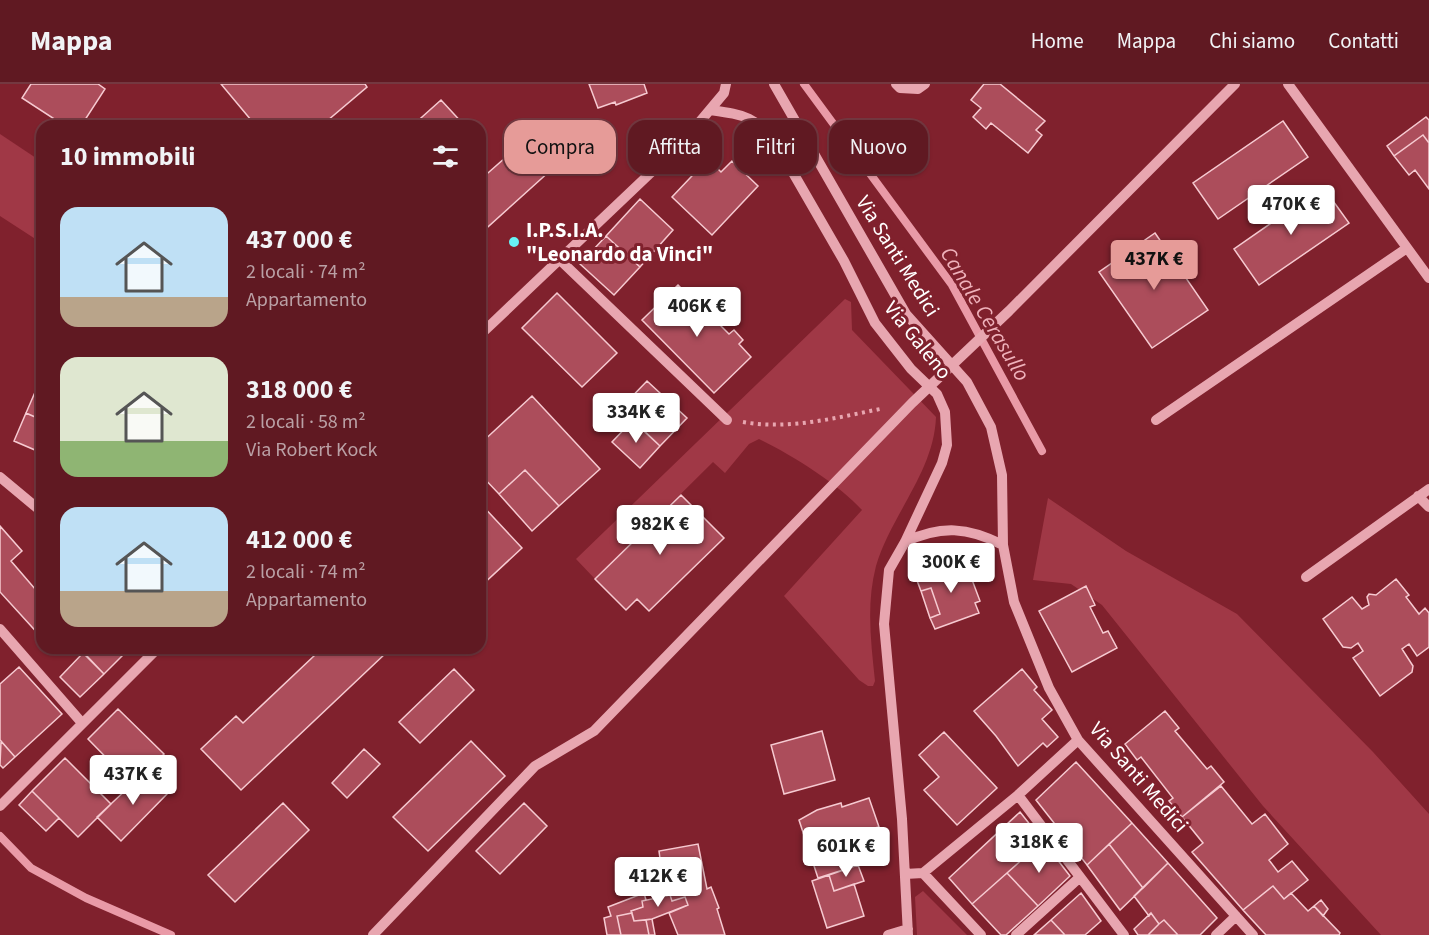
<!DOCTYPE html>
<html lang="it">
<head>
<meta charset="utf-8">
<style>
	body { margin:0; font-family:"Source Sans 3",sans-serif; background:#66222a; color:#f1f3f6; height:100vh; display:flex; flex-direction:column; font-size:22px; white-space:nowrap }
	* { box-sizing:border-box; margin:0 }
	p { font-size:20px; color:#baa0a5 }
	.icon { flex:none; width:33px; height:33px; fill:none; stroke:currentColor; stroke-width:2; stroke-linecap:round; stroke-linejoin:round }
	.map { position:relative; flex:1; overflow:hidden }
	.details { position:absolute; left:36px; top:36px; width:450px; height:534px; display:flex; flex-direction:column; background:#601922; border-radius:18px; box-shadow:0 2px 4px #0004,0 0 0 2px #743840 }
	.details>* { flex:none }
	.guide { position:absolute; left:504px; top:36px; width:570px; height:54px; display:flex; gap:12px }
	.price { position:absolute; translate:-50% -51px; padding:0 14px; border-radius:6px; background:#fff; color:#222; font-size:20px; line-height:39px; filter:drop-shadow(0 2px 3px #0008) }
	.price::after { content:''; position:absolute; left:50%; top:36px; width:18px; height:14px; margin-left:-9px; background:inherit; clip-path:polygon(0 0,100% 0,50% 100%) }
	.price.current { background:#e69b98; color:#111 }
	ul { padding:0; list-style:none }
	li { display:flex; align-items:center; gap:18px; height:150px; padding:0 24px }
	li span { display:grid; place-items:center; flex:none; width:168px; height:120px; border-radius:18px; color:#555 }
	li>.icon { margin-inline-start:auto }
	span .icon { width:72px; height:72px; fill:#fffc; stroke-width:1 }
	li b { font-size:26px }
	h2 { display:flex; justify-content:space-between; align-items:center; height:72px; padding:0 24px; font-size:26px }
	.pill { padding:0 21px; border-radius:18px; background:#601922; box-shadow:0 2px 4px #0004,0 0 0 2px #743840; font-size:21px; line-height:54px }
	.pill.current { background:#e69b98; color:#111 }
	header { display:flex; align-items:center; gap:36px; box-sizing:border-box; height:84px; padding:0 30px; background:#601922; border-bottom:2px solid #743840 }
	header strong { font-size:28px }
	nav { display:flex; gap:33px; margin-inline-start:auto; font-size:21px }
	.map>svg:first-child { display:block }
	.green { fill:#a03846 }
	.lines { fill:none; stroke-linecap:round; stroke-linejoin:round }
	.stream { stroke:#e99aa7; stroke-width:8 }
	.building { fill:#ac4d5b; stroke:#f6cad1; stroke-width:1.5 }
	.path { stroke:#e8a6b0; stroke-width:4; stroke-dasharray:3 4.5; stroke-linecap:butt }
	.minor { stroke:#e8a6b0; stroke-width:10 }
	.poi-dot { fill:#67f2f5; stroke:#80212d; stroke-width:2 }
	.labels { text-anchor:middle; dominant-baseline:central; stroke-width:6; stroke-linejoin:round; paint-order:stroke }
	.poi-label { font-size:21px; font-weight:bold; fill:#fff; stroke:#80212d; text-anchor:start }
	.street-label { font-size:21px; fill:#fff; stroke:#80212d }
	.water-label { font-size:22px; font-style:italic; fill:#efb2bb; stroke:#80212d }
</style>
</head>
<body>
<header>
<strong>Mappa</strong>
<nav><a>Home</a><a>Mappa</a><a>Chi siamo</a><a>Contatti</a></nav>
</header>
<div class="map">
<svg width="1429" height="851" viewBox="0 0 1429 851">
	<rect width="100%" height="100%" fill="#80212d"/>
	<!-- green -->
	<path class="green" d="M 0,50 L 42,78 L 42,150 L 37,156 L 0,132 Z
		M 845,215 L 851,218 L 852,246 L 936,333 C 934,388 891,431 876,482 C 866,520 871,559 875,597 L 873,602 L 868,602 L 859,596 L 784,512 L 862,426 C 840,401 789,369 759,355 L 749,360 L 725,389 L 713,378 L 595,495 L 576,475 Z
		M 1048,414 L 1126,467 L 1237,530 L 1373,668 L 1429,730 L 1429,851 L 1381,851 L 1263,722 L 1102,521 L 1071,500 L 1033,496 Z
		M 923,807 L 967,851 L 917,851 L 915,813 Z"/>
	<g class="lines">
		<!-- stream -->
		<path class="stream" d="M 804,0 L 952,201 L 1042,367
			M 0,752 L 31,784 L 86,814 L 171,851"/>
	</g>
	<!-- building -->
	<path class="building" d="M 31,0 L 98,0 L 105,5 L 81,42 L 65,42 L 22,14 Z
		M 221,0 L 365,0 L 367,3 L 321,42 L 256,42 Z
		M 589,0 L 644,0 L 647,9 L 616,21 L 615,18 L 598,24 Z
		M 984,0 L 1000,0 L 1045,37 L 1036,46 L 1042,51 L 1028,69 L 991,39 L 986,45 L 973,33 L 981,24 L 971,16 Z
		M 441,16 L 465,42 L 443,42 L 440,38 L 435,42 L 412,42 Z
		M 1426,33 L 1429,36 L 1429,59 L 1423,51 L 1394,72 L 1387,62 Z
		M 1283,37 L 1308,73 L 1218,135 L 1193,99 Z
		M 1423,51 L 1429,59 L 1429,105 L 1415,86 L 1409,91 L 1394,72 Z
		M 524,57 L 551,86 L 480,150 L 480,107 L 485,102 L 480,96 Z
		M 708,75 L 721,88 L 732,77 L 758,102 L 712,151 L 672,113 Z
		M 1323,103 L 1349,139 L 1259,201 L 1234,165 Z
		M 640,115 L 673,146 L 640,183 L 606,152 Z
		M 1155,149 L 1208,226 L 1152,264 L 1099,188 Z
		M 606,152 L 640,183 L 614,211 L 580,180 Z
		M 678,201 L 687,210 L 690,206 L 701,217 L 699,220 L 729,250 L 734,246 L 743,256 L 739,260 L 751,273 L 714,309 L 642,236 Z
		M 557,209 L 617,269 L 582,303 L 522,244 Z
		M 42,292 L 42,336 L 26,329 Z
		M 647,297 L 687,334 L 660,362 L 620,325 Z
		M 532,312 L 600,385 L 559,422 L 525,386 L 499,410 L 480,390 L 480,360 Z
		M 26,329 L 42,336 L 42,369 L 14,357 Z
		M 633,336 L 660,362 L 640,384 L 612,358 Z
		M 525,386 L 559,422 L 532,447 L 499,410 Z
		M 681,411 L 724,454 L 649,527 L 637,515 L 626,526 L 595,495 Z
		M 480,419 L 522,464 L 480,503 Z
		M 0,442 L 22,467 L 11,477 L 42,513 L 42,554 L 0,508 Z
		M 965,477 L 980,517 L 975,519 L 979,529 L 935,545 L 930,534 L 940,530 L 931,504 L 921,507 L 916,494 Z
		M 1396,495 L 1409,511 L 1406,513 L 1419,530 L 1425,524 L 1429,529 L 1429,563 L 1417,572 L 1409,560 L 1402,565 L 1413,582 L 1412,588 L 1380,612 L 1353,574 L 1363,567 L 1358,559 L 1351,564 L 1343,563 L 1323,535 L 1352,513 L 1362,525 L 1369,521 L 1367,513 L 1369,510 L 1376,511 Z
		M 1086,502 L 1095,521 L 1090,523 L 1103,549 L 1108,547 L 1117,564 L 1072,588 L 1039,527 Z
		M 931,504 L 940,530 L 930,534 L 921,507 Z
		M 93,564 L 130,564 L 104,590 L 86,571 Z
		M 308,564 L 383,564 L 387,568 L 241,706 L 201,665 L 236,632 L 243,639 L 315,571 Z
		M 83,569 L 104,590 L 80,613 L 60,593 Z
		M 19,583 L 62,630 L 15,673 L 0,656 L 0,600 Z
		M 454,585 L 474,606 L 420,659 L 399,638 Z
		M 1022,585 L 1037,603 L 1034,606 L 1052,626 L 1042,635 L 1058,653 L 1047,663 L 1043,659 L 1018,682 L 996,652 L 974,627 Z
		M 118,625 L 164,670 L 133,701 L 88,655 Z
		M 1165,627 L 1179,644 L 1175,647 L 1207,685 L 1211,682 L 1224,698 L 1182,733 L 1169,717 L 1173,714 L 1141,673 L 1137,676 L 1125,660 Z
		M 822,647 L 835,696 L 784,710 L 771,661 Z
		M 944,648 L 997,704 L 957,741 L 924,706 L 939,693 L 919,671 Z
		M 1,657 L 15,673 L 3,684 L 0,681 Z
		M 471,657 L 505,692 L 428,767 L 393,733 Z
		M 364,665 L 380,680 L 347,714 L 332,699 Z
		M 65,674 L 111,720 L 78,753 L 32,707 Z
		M 1076,678 L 1132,739 L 1087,781 L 1036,716 Z
		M 146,687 L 168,709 L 121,757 L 97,733 Z
		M 1221,702 L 1252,740 L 1265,730 L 1288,760 L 1269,776 L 1278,788 L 1292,777 L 1308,796 L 1284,815 L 1273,802 L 1243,826 L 1192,768 L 1203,759 L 1182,733 Z
		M 32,707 L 59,734 L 46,747 L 19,721 Z
		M 869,714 L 879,743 L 870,745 L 880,774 L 818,794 L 799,736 L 817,726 L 841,719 L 842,723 Z
		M 283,719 L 309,746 L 235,818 L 208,791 Z
		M 524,719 L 547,742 L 500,790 L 476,767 Z
		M 1020,728 L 1043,757 L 972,820 L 949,794 Z
		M 1132,739 L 1168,779 L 1143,804 L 1109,760 Z
		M 1043,757 L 1070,792 L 1038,822 L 1007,789 Z
		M 698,760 L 707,805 L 711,803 L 719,824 L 717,825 L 725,851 L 678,851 L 669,829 L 688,821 L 685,813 L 672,817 L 670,811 L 665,811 L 659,767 Z
		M 1109,760 L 1143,804 L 1120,826 L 1087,781 Z
		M 1168,779 L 1217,834 L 1200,851 L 1178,851 L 1164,836 L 1159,840 L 1151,829 L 1149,832 L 1134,812 Z
		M 858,781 L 864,797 L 834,807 L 829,791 Z
		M 1007,789 L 1038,822 L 1006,851 L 1001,851 L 972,820 Z
		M 829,791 L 834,807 L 854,800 L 864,832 L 827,844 L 812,797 Z
		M 1273,802 L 1284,815 L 1291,809 L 1308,827 L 1314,822 L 1340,849 L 1339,851 L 1266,851 L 1243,826 Z
		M 644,809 L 646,816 L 642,817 L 643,823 L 631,827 L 632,829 L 617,832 L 621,851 L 607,851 L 604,834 L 611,832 L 608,823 Z
		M 1081,809 L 1101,837 L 1085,851 L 1065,851 L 1051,836 Z
		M 670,811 L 672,817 L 685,813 L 688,821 L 652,835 L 634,837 L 631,827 L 643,823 L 642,817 Z
		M 1321,816 L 1328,825 L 1323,832 L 1314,822 Z
		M 632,829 L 634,837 L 646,836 L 649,851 L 621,851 L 617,832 Z
		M 1151,829 L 1159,840 L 1148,851 L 1138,851 L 1134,845 Z
		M 652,835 L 655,851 L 649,851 L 646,836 Z
		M 1051,836 L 1065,851 L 1034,851 Z
		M 1164,836 L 1178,851 L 1148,851 L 1159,840 Z"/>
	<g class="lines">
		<!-- path -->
		<path class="path" d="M 743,338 C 789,346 835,334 880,325"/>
		<!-- minor -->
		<path class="minor" d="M 774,0 L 906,230 L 967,298 L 991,343 L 1002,391 L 1003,461 L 1014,518 L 1049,604 L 1078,656 L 1253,851
			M 896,0 L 900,4 L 918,5 L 925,0
			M 1288,0 L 1429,194
			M 710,26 C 745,31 755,32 777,61 L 844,177 L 875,239 L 911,285 L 937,310 L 945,328 L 947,361 L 942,379 L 905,458 L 889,486 L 884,540 L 902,735 L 908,851
			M 157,39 L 160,42
			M 560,176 L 727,336
			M 480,251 L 682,59 L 724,9 L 726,0
			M 1156,336 L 1407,164
			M 0,393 L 42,428
			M 1418,412 L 1429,423
			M 905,458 C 941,441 968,443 1003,461
			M 1306,493 L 1429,405
			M 0,545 L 82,639
			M 1018,711 L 1124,851
			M 0,722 L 158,564
			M 923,789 L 1018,711 L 1078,656
			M 905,790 L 923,789 L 981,851
			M 373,851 L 535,682 L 594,647 L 912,319 L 1009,227 L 1235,0
			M 888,851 L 908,845
			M 1016,851 L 1079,794
			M 1216,851 L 1236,832"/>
	</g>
	<!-- markers -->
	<circle class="poi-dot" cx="514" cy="158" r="6"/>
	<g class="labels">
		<!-- poi labels -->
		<g class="poi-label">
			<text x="526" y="146">I.P.S.I.A.<tspan x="526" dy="24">"Leonardo da Vinci"</tspan></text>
		</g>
		<!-- street labels -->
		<g class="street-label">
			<text transform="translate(898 172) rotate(58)">Via Santi Medici</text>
			<text transform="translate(918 256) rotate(51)">Via Galeno</text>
			<text transform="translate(1139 693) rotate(49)">Via Santi Medici</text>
		</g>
		<!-- water labels -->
		<g class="water-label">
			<text transform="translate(985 230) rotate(59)">Canale Cerasullo</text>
		</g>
	</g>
</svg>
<b class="price" style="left:1291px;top:152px">470K €</b>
<b class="price current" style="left:1154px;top:207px">437K €</b>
<b class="price" style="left:697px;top:254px">406K €</b>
<b class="price" style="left:636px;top:360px">334K €</b>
<b class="price" style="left:660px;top:472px">982K €</b>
<b class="price" style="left:951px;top:510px">300K €</b>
<b class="price" style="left:133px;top:722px">437K €</b>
<b class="price" style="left:1039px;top:790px">318K €</b>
<b class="price" style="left:846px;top:794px">601K €</b>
<b class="price" style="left:658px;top:824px">412K €</b>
<div class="guide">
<a class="pill current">Compra</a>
<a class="pill">Affitta</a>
<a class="pill">Filtri</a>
<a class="pill">Nuovo</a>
</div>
<section class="details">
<h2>10 immobili<svg class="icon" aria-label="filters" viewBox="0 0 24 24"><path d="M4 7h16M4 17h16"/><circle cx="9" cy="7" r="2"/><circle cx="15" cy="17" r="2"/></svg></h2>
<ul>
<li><span style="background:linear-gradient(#bfe0f5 75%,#b9a48a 0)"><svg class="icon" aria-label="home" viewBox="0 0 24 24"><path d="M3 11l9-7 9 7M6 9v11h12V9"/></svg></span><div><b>437 000 €</b><p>2 locali · 74 m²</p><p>Appartamento</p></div></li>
<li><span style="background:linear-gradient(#dfe7d0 70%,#8fb573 0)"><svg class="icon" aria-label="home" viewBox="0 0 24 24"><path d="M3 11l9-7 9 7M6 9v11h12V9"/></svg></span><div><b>318 000 €</b><p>2 locali · 58 m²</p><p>Via Robert Kock</p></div></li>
<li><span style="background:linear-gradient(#bfe0f5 70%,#b9a48a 0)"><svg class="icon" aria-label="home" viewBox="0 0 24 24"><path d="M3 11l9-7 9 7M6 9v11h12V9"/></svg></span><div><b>412 000 €</b><p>2 locali · 74 m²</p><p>Appartamento</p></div></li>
</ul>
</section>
</div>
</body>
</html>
